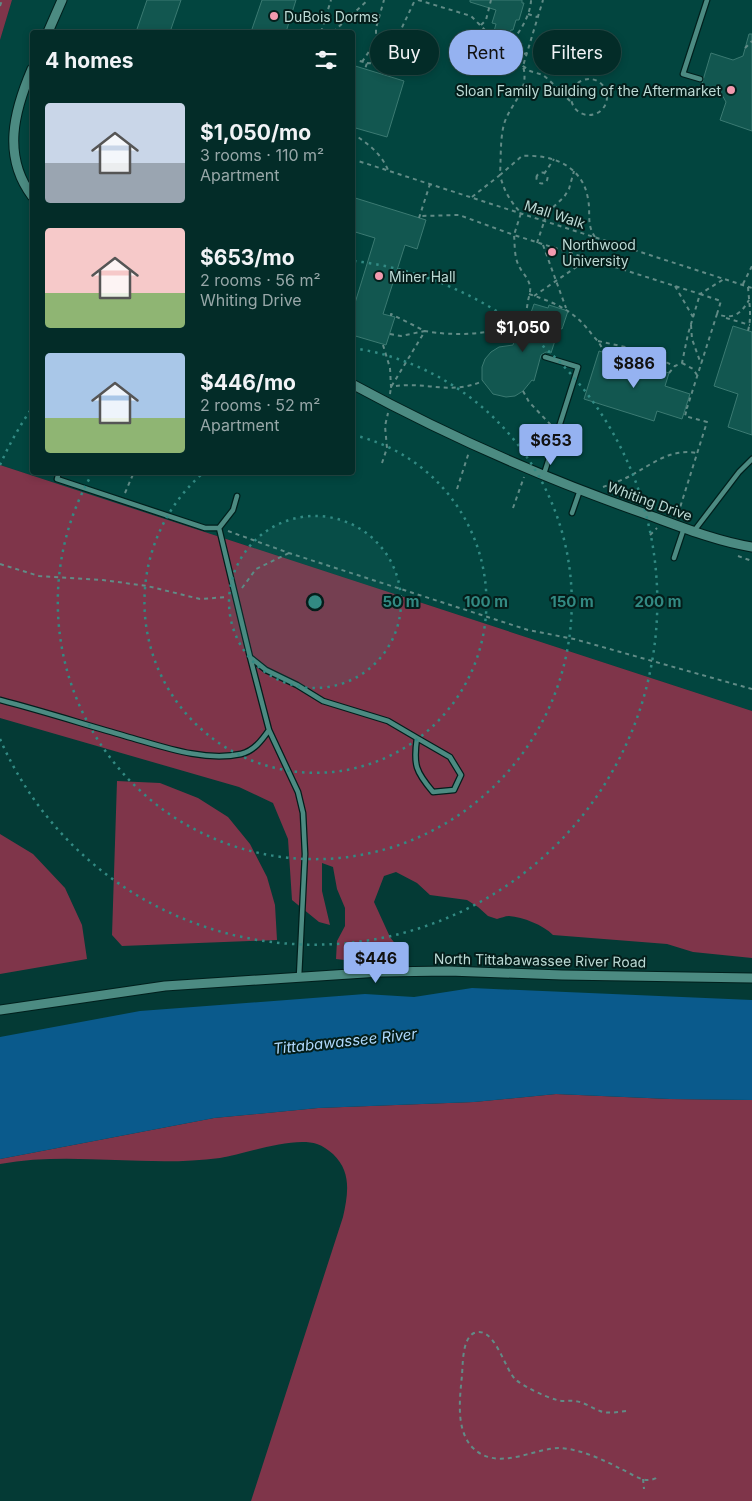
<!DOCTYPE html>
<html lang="en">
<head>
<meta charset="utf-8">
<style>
	body { margin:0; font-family:Inter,sans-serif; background:#0d3430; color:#f1f3f6; height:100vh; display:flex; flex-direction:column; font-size:19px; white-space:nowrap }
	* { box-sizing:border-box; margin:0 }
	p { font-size:16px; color:#97a7a8 }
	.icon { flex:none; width:28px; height:28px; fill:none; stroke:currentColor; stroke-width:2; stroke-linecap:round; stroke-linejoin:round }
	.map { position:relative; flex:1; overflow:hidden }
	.panel { position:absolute; left:30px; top:30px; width:325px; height:445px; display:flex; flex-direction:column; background:#032c28; border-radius:5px; box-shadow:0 2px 8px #0003,0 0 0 1px #244845 }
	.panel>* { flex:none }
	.top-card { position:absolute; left:370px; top:30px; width:306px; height:45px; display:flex; gap:10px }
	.price { position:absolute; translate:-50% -42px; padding:0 11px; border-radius:5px; background:#95b2f1; color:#111; font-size:16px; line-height:32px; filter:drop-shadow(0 1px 2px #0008) }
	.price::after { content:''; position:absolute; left:50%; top:30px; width:15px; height:11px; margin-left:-8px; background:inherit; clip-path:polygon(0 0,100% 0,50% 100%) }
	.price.selected { background:#222; color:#fff }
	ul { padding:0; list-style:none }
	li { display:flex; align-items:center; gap:15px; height:125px; padding:0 15px }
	li span { display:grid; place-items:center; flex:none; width:140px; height:100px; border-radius:5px; color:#555 }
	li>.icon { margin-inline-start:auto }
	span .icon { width:60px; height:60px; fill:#fffc; stroke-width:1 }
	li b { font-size:21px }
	h2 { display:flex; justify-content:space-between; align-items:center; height:60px; padding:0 15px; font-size:21px }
	.chip { padding:0 18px; border-radius:22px; background:#032c28; box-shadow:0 2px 8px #0003,0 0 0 1px #244845; font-size:18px; line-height:45px }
	.chip.selected { background:#95b2f1; color:#111 }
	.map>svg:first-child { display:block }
	.built { fill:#02453f; fill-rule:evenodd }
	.green { fill:#7f354a }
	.water { fill:#0a5a8c }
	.building { fill:#125750; stroke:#3b7a72 }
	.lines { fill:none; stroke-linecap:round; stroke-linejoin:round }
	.service-casing { stroke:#001f1c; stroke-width:7 }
	.minor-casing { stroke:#001f1c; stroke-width:11 }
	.path { stroke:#618b86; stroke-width:2; stroke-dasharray:4 4; stroke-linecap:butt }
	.service { stroke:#4c8b82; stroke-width:4.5 }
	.minor { stroke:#4c8b82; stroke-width:9 }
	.ring { fill:none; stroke:#328a83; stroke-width:2.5; stroke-dasharray:2.5 5 }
	.poi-dot { fill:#f29aaf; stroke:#041e1b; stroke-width:2 }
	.labels { text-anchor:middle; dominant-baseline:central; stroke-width:4; stroke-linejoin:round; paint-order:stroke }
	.poi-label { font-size:14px; fill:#bcdad5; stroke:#041e1b; text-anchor:start }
	.street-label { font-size:14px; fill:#bcdad5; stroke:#041e1b }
	.water-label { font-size:15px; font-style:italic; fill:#afd8fc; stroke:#041e1b }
	.centre { fill:#328a83; stroke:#041e1b; stroke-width:2.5 }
	.ring-label { font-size:15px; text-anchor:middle; font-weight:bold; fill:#328a83; stroke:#041e1b; stroke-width:4; stroke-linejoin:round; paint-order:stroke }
</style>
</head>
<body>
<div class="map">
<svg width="752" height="1501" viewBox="0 0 752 1501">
	<rect width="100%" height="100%" fill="#043a35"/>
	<!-- built -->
	<path class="built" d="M 12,0 L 752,0 L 752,711 L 0,465 L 0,40 ZM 32,32 L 352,32 L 352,472 L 32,472 Z"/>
	<!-- green -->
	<path class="green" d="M 0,0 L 12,0 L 0,40 Z
		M 0,465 L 752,711 L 752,958 L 693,952 L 667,944 L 553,935 C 543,925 523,917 509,916 C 505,916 501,918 497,919 L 488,916 L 478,907 L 467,900 L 430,895 L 417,883 L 396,872 L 384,876 L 374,902 L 390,937 L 403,954 L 396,962 L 362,962 L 336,959 L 337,941 L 345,926 L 345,908 L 337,889 L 333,867 L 322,863 L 322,891 L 330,925 L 319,922 L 292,900 L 288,839 L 273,803 L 239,787 L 0,718 Z
		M 117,781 L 160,783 L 198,798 L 228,817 L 250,844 L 267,877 L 275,905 L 277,940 L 122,946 L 112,935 Z
		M 0,834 L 33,854 L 65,888 L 82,925 L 87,959 L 0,974 Z
		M 556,1094 L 670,1099 L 752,1100 L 752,1501 L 251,1501 L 343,1217 C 348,1194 352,1172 333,1154 C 328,1150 323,1146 317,1144 C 293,1136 245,1154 220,1158 C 147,1168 72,1151 0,1164 L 0,1159 L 214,1118 L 318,1108 L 474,1102 Z"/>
	<!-- water -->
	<path class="water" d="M 472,988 L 752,1000 L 752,1100 L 670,1099 L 556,1094 L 474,1102 L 318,1108 L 214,1118 L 0,1159 L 0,1037 L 140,1011 L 365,994 L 414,997 Z"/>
	<!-- building -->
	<path class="building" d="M 147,0 L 181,0 L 170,32 L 136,32 Z
		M 262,0 L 296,0 L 286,32 L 251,32 Z
		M 470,0 L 522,0 L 522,3 L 524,3 L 519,20 L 516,20 L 513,30 L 511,30 L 508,40 L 493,35 L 496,24 L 492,23 L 496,10 L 470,2 Z
		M 749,34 L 752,34 L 752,131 L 720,120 L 726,102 L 721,93 L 701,87 L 711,53 L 733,60 L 743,56 Z
		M 352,65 L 404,81 L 387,137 L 352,127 Z
		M 352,197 L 426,220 L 417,249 L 405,245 L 383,314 L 395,317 L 386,345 L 352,335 L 352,302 L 355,303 L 375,238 L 352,231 Z
		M 534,304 L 548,308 L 549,305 L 568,311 L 562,329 L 559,328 L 551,353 L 546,352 L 541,355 L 534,381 L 532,380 L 523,391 L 515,396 L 506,397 L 493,394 L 482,380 L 482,367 L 485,359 L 491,352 L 499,347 L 513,345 L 520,321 L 527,324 Z
		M 733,326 L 752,332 L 752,435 L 728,427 L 738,394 L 714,386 Z
		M 599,351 L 669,373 L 665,386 L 690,394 L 682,419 L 657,411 L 654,421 L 584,399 Z"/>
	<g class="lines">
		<defs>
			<path id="service" d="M 700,79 L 683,74 L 707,0
				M 59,472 L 57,479 L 205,528 L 219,528 L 233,510 L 237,496
				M 544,474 L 578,367 L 545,357
				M 572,513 L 580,490
				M 219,528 L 250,657 L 269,730 L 298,792 L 303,813 L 305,854 L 299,977
				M 694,531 L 739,472 L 752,459
				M 674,558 L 684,528
				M 251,658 L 266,670 L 297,685 L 323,701 L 388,721 L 417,738 C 413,765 416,772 433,792 L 454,790 L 461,775 L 450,757 L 417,738
				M 0,700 C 42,711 83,724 125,736 C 161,746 203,762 241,754 C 254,751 262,740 269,730"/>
			<path id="minor" d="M 48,32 L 62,0
				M 32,69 C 14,111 2,156 32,196
				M 352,384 C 446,435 543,478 643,513 C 679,526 715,541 752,547
				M 0,1010 L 165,986 L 380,972 L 449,971 L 562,975 L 752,978"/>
		</defs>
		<!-- service casing -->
		<use href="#service" class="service-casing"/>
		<!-- minor casing -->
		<use href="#minor" class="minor-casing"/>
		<!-- path -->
		<path class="path" d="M 418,0 L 471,16 L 506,51 L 516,56 L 523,66 L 530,71 L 543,75 L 549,80 L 571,102
			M 0,6 L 2,0
			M 528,14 L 537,17
			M 481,25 L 486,20 L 491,0
			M 321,32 L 331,0
			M 333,32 L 368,0
			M 497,43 C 501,42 505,42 509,41 C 520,36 531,12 531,0
			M 745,48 L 752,41
			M 516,56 L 527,53
			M 352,59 L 367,63 L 365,69
			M 362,62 L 370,50 L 376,38 L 376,28 L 384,0
			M 367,63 L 378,64 L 388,57 L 415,0
			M571 97a18 18 0 1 1 36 0a18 18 0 1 1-36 0Z
			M 352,133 C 367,143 381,153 388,170
			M 352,159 L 752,288
			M536.5 178a5.5 5.5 0 1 1 11 0a5.5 5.5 0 1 1-11 0Z
			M 544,174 L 554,159
			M 472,197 L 500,175 C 501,159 500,139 504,124 C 511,102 530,91 523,66 L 543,0
			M 419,218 L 430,184
			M 595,237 C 586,224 591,213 588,199 C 583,166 552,154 522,156 L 500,175 C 504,191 510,201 521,213 L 514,235 L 700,294 L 724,279
			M 537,243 L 547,213 L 564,197 L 569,189 L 574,171
			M 543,245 L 566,308
			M 743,284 L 752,266
			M 675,286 L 693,317
			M 748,287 C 749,302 752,316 748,331
			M 529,294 C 558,304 575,311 593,336 C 598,341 602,346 603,352
			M 534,296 L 588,259
			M 726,318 L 750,325
			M 691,325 L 692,339 L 701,364
			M 390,334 L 401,336 L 425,331 L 391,314 L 391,316
			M 598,341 L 625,347 L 653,356 L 674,366
			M 383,345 L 390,368 L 391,387 C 423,380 449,396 483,381
			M 682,363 L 693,369 L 697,375
			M 669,373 L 675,366 L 682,363 L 688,334 L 700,294 L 721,301 L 717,314
			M 523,391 L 529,402 L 550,424 L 542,444 L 542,451
			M 390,394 L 391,387 L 425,331 C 450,336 507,337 524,315 C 527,311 527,306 528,301 C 529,296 531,290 530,286 C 528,277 522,273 519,266 C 514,257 515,245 514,235 L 459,215 L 420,216
			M 686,408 L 687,408 L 717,314 C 733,320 741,314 749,300
			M 382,463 L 387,448 L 385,426 L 388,413
			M 603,487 C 611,484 620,481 628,477 C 651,465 670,448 697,453
			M 457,489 L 469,452
			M 125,493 L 134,472
			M 513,508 L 524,477
			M 678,514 L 707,422 L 685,416 L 687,408
			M 228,531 L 289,553 L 528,630 L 574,639 L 752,689
			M 650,535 L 657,528
			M 738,556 L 752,561
			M 0,564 L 39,576 L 103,580 L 147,586 L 200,599 L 228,597
			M 242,588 L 256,569 L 289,553
			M 626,1411 C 617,1412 608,1414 600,1411 C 592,1408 584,1402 575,1401 C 569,1400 563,1402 557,1400 C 545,1397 525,1387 516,1380 C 504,1369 495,1325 474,1333 C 462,1339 463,1364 462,1375 C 460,1397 455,1430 473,1448 C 498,1472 533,1448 560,1448 C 580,1449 604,1460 621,1469 C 629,1472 640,1481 649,1480 C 650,1480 655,1479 656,1478
			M 643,1479 L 644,1489"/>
		<!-- service -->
		<use href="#service" class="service"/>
		<!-- minor -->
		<use href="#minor" class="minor"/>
	</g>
	<!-- distance rings -->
	<circle cx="315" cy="602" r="86" fill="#328a83" fill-opacity=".12"/>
	<g class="ring">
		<circle cx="315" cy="602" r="86"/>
		<path d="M353 435A171 171 0 1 1 203 473"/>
		<path d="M353 348A257 257 0 1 1 92 474"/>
		<path d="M0 465A343 343 0 0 1 32 408M354 261A343 343 0 1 1 0 739"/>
	</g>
	<!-- markers -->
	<g class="poi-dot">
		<circle cx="274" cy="16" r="5"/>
		<circle cx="731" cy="90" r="5"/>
		<circle cx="552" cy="252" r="5"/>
		<circle cx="379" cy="276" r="5"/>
	</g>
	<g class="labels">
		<!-- poi labels -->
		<g class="poi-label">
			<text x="284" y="16">DuBois Dorms</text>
			<text x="721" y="90" text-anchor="end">Sloan Family Building of the Aftermarket</text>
			<text x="562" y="244">Northwood<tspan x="562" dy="16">University</tspan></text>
			<text x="389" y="276">Miner Hall</text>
		</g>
		<!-- street labels -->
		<g class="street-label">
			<text transform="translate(555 214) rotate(18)">Mall Walk</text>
			<text transform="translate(650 501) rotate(20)">Whiting Drive</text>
			<text transform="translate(540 960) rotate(1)">North Tittabawassee River Road</text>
		</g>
		<!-- water labels -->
		<g class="water-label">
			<text transform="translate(345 1041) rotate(-6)">Tittabawassee River</text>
		</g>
	</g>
	<circle cx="315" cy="602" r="8" class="centre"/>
	<g class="ring-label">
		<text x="401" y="607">50 m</text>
		<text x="486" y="607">100 m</text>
		<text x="572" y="607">150 m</text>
		<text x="658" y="607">200 m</text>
	</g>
</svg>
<b class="price selected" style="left:523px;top:353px">$1,050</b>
<b class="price" style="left:634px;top:389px">$886</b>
<b class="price" style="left:551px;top:466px">$653</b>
<b class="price" style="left:376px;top:984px">$446</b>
<div class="top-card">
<a class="chip">Buy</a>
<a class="chip selected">Rent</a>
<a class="chip">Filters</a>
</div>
<section class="panel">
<h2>4 homes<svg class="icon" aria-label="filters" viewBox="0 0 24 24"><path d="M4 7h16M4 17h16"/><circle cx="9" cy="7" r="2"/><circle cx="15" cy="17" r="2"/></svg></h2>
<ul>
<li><span style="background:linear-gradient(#c9d6e8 60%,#9aa5b1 0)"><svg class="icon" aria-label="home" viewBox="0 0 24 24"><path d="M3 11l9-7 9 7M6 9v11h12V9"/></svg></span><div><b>$1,050/mo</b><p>3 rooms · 110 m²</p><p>Apartment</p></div></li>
<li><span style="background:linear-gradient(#f6c9c9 65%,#8fb573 0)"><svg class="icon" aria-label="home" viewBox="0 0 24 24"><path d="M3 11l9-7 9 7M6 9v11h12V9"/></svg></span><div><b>$653/mo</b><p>2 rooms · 56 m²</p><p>Whiting Drive</p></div></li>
<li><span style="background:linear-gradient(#a9c7e8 65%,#8fb573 0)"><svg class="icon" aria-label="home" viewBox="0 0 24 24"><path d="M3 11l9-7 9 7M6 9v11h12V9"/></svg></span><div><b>$446/mo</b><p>2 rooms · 52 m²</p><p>Apartment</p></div></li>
</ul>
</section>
</div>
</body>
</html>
